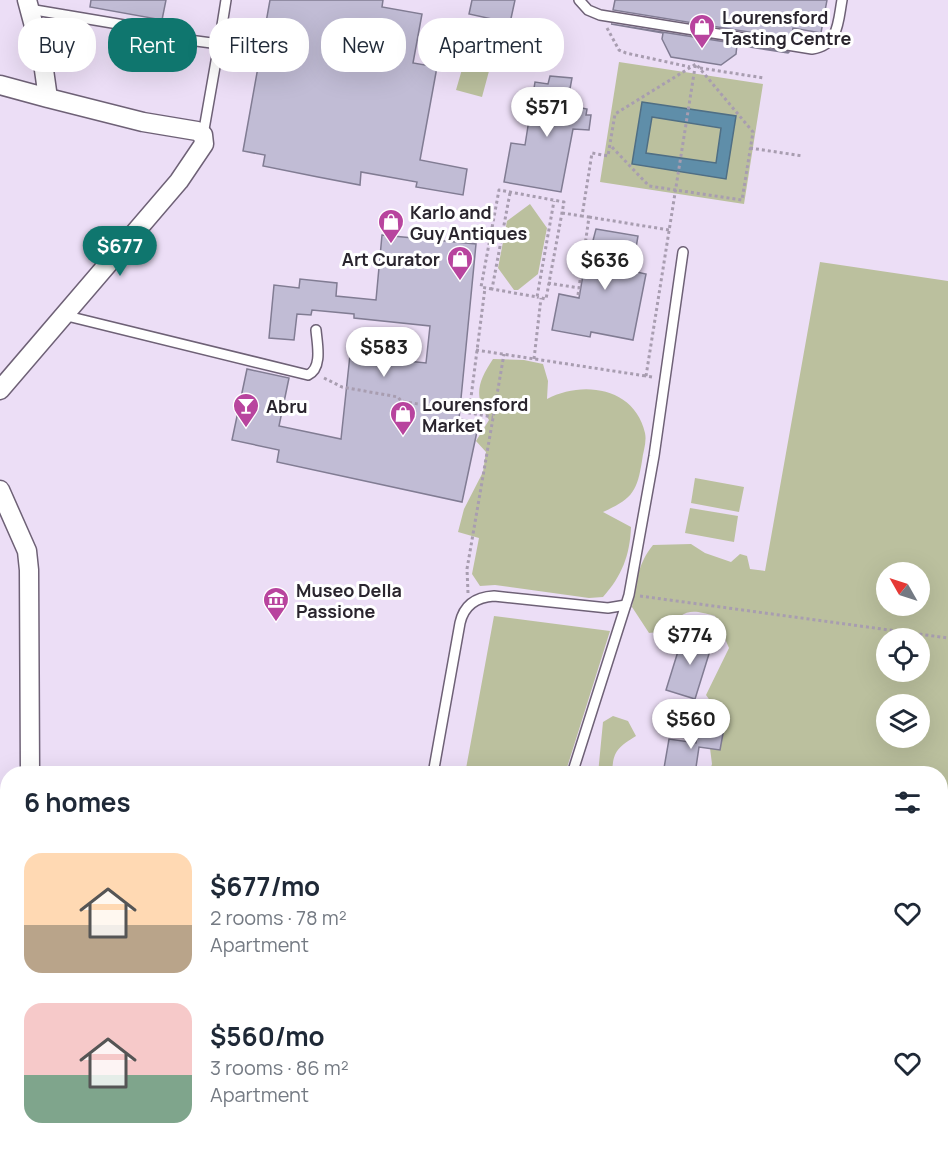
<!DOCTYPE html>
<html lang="en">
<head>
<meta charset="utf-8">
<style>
	body { margin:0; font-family:Manrope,sans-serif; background:#f6f6f7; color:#1f2937; height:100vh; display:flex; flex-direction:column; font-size:22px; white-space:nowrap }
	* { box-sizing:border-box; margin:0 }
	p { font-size:20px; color:#747a83 }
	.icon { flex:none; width:33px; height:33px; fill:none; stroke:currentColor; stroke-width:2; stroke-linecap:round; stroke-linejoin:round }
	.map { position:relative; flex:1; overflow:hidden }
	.side { position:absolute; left:0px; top:766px; width:948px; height:386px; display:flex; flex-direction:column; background:#fff; border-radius:24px 24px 0 0; box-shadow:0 6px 24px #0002 }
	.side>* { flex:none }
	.banner { position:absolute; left:18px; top:18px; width:600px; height:54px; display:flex; gap:12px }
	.needle { width:39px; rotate:309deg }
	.fabs { position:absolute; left:876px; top:562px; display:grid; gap:12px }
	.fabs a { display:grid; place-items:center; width:54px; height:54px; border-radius:50%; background:#fff; box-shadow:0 6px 24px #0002; font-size:30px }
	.price { position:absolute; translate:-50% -51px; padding:0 14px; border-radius:21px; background:#fff; color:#222; font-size:20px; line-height:39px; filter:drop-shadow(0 2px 3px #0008) }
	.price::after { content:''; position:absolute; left:50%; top:36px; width:18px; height:14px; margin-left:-9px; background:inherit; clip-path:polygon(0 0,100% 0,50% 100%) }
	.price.current { background:#0f766e; color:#fff }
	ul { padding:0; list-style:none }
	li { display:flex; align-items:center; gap:18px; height:150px; padding:0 24px }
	li span { display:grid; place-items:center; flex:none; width:168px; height:120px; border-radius:18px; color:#555 }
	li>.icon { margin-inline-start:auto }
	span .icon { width:72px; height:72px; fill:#fffc; stroke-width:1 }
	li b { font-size:26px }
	h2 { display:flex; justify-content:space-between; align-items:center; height:72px; padding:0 24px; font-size:26px }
	.chip { padding:0 21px; border-radius:24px; background:#fff; box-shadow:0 6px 24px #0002; font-size:21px; line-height:54px }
	.chip.current { background:#0f766e; color:#fff }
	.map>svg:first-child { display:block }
	.green { fill:#bbc09e; fill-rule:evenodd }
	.water { fill:#5f8ea9; stroke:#4f6e84; stroke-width:1.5; fill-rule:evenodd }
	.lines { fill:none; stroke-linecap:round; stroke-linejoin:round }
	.stream { stroke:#4f6e84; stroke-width:5 }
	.building { fill:#c1bcd5; stroke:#817c93; stroke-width:1.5 }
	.service-casing { stroke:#6e6176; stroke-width:12 }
	.minor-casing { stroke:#6e6176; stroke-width:21 }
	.path { stroke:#a89db0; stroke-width:3; stroke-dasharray:3 3; stroke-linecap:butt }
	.service { stroke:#fff; stroke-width:9 }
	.minor { stroke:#fff; stroke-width:18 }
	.labels { text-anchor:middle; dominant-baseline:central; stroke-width:6; stroke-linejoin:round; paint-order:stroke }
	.poi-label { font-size:18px; font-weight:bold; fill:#2a252e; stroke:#fff; text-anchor:start }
</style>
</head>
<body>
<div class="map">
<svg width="948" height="1151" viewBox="0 0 948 1151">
	<rect width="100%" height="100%" fill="#ecdef6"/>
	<!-- green -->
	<path class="green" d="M 467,52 L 492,60 L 482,97 L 456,90 Z
		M 619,62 L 763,84 L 744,204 L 600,182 Z
		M 530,204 L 547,228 L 538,274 L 518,290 L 514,290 L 498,268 L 507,221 Z
		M 820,262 L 948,281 L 948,1151 L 891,1151 L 895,1145 L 940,1144 L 940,774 L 709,774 L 712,764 L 710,748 L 721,736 L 722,724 L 705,714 L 711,702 L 706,695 L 729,648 L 715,616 C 689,608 683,610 666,631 L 649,633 L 632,607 C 635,585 638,563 653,545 L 691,544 L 705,553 L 731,562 L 740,554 L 747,556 L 750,569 L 765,571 ZM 886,573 L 920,573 L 920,606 L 886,606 ZM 886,639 L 920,639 L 920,672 L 886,672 ZM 886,705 L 920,705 L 920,738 L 886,738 Z
		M 493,359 L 524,360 L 543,364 L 548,381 L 547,399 C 582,380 635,387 645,433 C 647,442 643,452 642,461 C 637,492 632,499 603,512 L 631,527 C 630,555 622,576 603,597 L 589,598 L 495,585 L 480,586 L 472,574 L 479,538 L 458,532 L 464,509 L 483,472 L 486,452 L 476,441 L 489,420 C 473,395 478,382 493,359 Z
		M 695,478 L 744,487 L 739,512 L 691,503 Z
		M 690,508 L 738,516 L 734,542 L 685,533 Z
		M 494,616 L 610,631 L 565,774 L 465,774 Z
		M 613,716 L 628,721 L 636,736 C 617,748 613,751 612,774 L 598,774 L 603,722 Z
		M 562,1144 L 713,1145 L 712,1151 L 562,1151 Z"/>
	<!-- water -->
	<path class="water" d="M 642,102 L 736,116 L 726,179 L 632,164 ZM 652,117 L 721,128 L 716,163 L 646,153 Z"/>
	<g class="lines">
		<!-- stream -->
		<path class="stream" d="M 524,1144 L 525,1151"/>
	</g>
	<!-- building -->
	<path class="building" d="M 91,0 L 166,0 L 162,20 L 90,7 Z
		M 270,0 L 383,0 L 382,7 L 422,14 L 413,63 L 437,67 L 420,160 L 467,169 L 463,195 L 416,187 L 417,182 L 361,172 L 360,185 L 318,177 L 263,166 L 265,155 L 243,151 Z
		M 472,0 L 515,0 L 510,23 L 469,14 Z
		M 615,0 L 827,0 L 821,33 L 793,28 L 791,39 L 613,10 Z
		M 611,24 L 789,52 L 788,53 L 737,45 L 736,54 L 721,65 L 671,57 L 662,39 L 663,33 Z
		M 550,76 L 572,78 L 567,105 L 587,109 L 586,115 L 591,115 L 589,130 L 573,129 L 561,192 L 504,182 L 511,143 L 525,145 L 535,82 L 548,84 Z
		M 596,229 L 638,236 L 632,271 L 646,274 L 633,340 L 591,332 L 590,337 L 552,330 L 559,294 L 579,298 L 587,252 L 590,252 Z
		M 382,235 L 476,244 L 459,419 L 479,422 L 462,502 L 277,462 L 279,450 L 232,440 L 247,369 L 289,378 L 279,426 L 341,439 L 350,355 L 426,363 L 430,326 L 354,318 L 354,314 L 312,310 L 311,315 L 297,314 L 294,340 L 269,338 L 274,285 L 299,288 L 300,279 L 337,283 L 336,296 L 376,300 Z
		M 684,632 L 713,641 L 695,699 L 666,690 Z
		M 699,724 L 724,728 L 720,750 L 699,747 L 695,774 L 663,774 L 669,739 L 696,743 Z"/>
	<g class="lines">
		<defs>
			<path id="service" d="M 579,0 L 588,10 L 600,15 L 812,49 C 839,45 838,22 842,0
				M 29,9 L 130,26 L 189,40 L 219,44 L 203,135
				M 219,44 L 226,0
				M 63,315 L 308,375 C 323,368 317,343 316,330
				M 433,774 L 460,623 C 464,605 476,597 494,596 L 608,608 L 626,605
				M 572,774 L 629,595 L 654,456 L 683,252"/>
			<path id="minor" d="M 0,85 L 48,98
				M 0,390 L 179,181 L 204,144 L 203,135 L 197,131 L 143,122 L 48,98 L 42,56 L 27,0
				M 0,490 L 27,551 L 29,570 L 30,774
				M 0,982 L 8,983
				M 474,1144 L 476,1151
				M 552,1144 L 553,1151"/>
		</defs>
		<!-- service casing -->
		<use href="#service" class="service-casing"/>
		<!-- minor casing -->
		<use href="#minor" class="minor-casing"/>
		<!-- path -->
		<path class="path" d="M 607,28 L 619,50 L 626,53 L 690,67
			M 700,68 L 764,78
			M 750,148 L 803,156
			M 510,193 L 492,289 L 537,297 L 554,201
			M 562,213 L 582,216
			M 589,217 L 669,230
			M 548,283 L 579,288
			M 492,289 L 481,287 L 499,190 L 564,202 L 546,299 L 537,297
			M 578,295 L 589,217 L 582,216 L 592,153 L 608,156 L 615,114 L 696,64 L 753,132 L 742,200 L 649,186 L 610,145
			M 476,350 L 646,376
			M 534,359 L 541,298
			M 652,377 L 646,376 L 696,61
			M 324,378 L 342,387 L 398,397 L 401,401 L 493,417
			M 469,413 L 485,288
			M 468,593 L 467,569 L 504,354
			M 640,596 L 948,638
			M 940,1122 L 948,1123
			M 4,1151 L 8,1053"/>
		<!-- service -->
		<use href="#service" class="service"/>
		<!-- minor -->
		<use href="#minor" class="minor"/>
	</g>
	<!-- icons -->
	<defs>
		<symbol id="shop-pin" viewBox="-11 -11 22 30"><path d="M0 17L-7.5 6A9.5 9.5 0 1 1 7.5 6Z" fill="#b8449e" stroke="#fff"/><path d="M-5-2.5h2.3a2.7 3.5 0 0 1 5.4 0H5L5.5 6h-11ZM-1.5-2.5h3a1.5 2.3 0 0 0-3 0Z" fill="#fff"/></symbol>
		<symbol id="bar-pin" viewBox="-11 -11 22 30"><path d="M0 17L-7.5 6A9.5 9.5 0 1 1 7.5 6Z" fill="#b8449e" stroke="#fff"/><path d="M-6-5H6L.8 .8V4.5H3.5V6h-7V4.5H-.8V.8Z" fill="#fff"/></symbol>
		<symbol id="museum-pin" viewBox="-11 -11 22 30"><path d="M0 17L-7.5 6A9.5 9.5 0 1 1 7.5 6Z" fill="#b8449e" stroke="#fff"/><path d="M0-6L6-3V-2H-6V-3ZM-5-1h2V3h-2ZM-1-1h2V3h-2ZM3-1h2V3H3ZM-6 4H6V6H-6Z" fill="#fff"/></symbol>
	</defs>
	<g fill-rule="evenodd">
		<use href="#shop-pin" x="687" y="12" width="30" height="40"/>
		<use href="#shop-pin" x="376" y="207" width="30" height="40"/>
		<use href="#shop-pin" x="445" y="244" width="30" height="40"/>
		<use href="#bar-pin" x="231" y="391" width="30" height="40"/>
		<use href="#shop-pin" x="388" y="399" width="30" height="40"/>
		<use href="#museum-pin" x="261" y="585" width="30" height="40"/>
	</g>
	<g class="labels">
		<!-- poi labels -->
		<g class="poi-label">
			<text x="722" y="17">Lourensford<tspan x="722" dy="21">Tasting Centre</tspan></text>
			<text x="410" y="212">Karlo and<tspan x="410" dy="21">Guy Antiques</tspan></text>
			<text x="440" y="259" text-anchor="end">Art Curator</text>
			<text x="422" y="404">Lourensford<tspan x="422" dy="21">Market</tspan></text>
			<text x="266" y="406">Abru</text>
			<text x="296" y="590">Museo Della<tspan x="296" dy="21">Passione</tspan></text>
		</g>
	</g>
</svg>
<div class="fabs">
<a><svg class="needle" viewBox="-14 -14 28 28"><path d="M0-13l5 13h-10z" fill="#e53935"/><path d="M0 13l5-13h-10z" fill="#747a83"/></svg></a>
<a><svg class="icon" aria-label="locate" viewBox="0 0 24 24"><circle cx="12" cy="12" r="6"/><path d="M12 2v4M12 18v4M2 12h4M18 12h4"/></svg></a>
<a><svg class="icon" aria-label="layers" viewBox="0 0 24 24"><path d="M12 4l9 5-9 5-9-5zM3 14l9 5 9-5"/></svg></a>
</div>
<b class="price" style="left:547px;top:138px">$571</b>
<b class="price current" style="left:120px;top:277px">$677</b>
<b class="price" style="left:605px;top:291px">$636</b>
<b class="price" style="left:384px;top:378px">$583</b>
<b class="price" style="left:690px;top:666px">$774</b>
<b class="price" style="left:691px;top:750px">$560</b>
<div class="banner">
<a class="chip">Buy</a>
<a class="chip current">Rent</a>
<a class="chip">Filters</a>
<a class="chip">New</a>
<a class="chip">Apartment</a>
</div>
<section class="side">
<h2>6 homes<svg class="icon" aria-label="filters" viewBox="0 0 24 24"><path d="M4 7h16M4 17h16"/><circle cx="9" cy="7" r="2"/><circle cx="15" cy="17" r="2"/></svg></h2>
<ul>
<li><span style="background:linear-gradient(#ffd9b3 60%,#b9a48a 0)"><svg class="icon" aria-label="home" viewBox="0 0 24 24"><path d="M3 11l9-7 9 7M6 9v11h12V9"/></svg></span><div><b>$677/mo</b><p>2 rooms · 78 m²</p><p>Apartment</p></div><svg class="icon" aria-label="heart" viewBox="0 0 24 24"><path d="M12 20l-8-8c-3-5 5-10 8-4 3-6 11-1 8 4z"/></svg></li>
<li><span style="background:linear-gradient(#f6c9c9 60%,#7fa58c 0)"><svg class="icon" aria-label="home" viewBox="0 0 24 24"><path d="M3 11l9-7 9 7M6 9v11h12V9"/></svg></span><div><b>$560/mo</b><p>3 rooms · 86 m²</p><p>Apartment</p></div><svg class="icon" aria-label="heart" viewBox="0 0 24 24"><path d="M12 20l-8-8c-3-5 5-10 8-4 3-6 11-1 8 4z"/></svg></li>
</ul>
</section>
</div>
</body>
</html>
